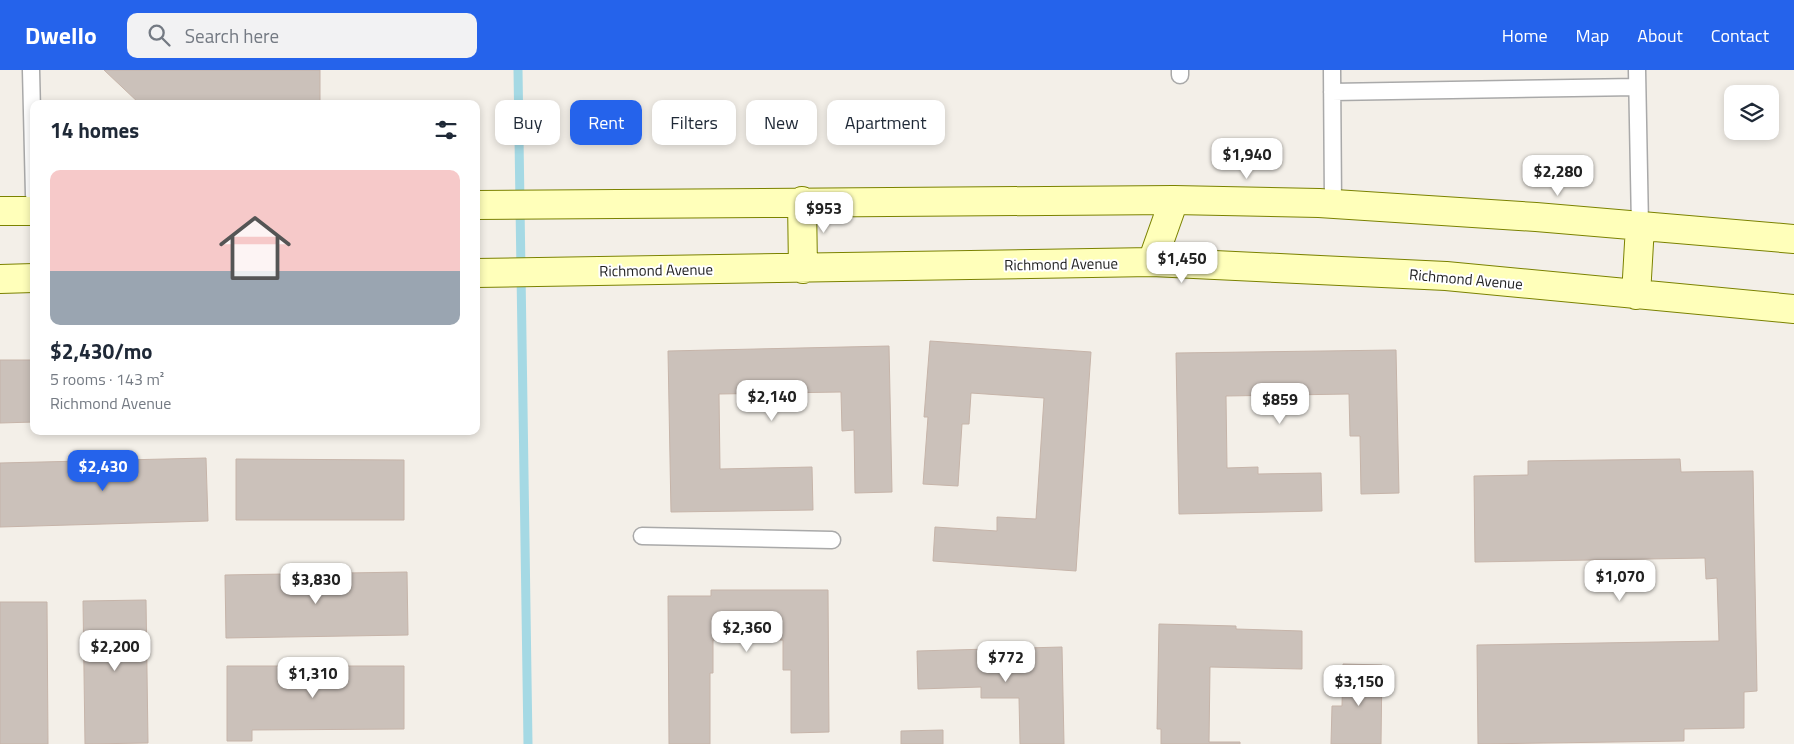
<!DOCTYPE html>
<html lang="en">
<head>
<meta charset="utf-8">
<style>
	body { margin:0; font-family:"Titillium Web",sans-serif; background:#f2f2f3; color:#1f2937; height:100vh; display:flex; flex-direction:column; font-size:19px; white-space:nowrap }
	* { box-sizing:border-box; margin:0 }
	p { font-size:16px; color:#747a83 }
	.icon { flex:none; width:28px; height:28px; fill:none; stroke:currentColor; stroke-width:2; stroke-linecap:round; stroke-linejoin:round }
	.map { position:relative; flex:1; overflow:hidden }
	.panel { position:absolute; left:30px; top:30px; width:450px; height:335px; display:flex; flex-direction:column; background:#fff; border-radius:10px; box-shadow:0 2px 8px #0003 }
	.panel>* { flex:none }
	.top-card { position:absolute; left:495px; top:30px; width:475px; height:45px; display:flex; gap:10px }
	.tools { position:absolute; left:1724px; top:15px; display:grid; gap:10px }
	.tools a { display:grid; place-items:center; width:55px; height:55px; border-radius:10px; background:#fff; box-shadow:0 2px 8px #0003; font-size:25px }
	.price { position:absolute; translate:-50% -42px; padding:0 11px; border-radius:10px; background:#fff; color:#222; font-size:16px; line-height:32px; filter:drop-shadow(0 1px 2px #0008) }
	.price::after { content:''; position:absolute; left:50%; top:30px; width:15px; height:11px; margin-left:-8px; background:inherit; clip-path:polygon(0 0,100% 0,50% 100%) }
	.price.selected { background:#2563eb; color:#fff }
	ul { padding:0; list-style:none }
	li { display:grid; align-content:center; gap:10px; height:265px; padding:0 20px }
	li+li { border-top:1px solid #e0e1e3 }
	li span { display:grid; place-items:center; height:155px; border-radius:10px; color:#555 }
	li>.icon { margin-inline-start:auto }
	span .icon { width:90px; height:90px; fill:#fffc; stroke-width:1 }
	li b { font-size:21px }
	h2 { display:flex; justify-content:space-between; align-items:center; height:60px; padding:0 20px; font-size:21px }
	.tag { padding:0 18px; border-radius:10px; background:#fff; box-shadow:0 2px 8px #0003; font-size:18px; line-height:45px }
	.tag.selected { background:#2563eb; color:#fff }
	header { display:flex; align-items:center; gap:30px; box-sizing:border-box; height:70px; padding:0 25px; background:#2563eb; color:#fff }
	header strong { font-size:24px }
	nav { display:flex; gap:28px; margin-inline-start:auto; font-size:18px }
	.search { width:350px; height:45px; background:#f2f2f3; display:flex; align-items:center; gap:12px; box-sizing:border-box; padding:0 18px; border-radius:10px; color:#747a83; font-size:19px }
	.map>svg:first-child { display:block }
	.lines { fill:none; stroke-linecap:round; stroke-linejoin:round }
	.stream { stroke:#a5d9e4; stroke-width:9 }
	.building { fill:#cbc1ba; stroke:#c6b4a9 }
	.lane-casing { stroke:#a9a9a9; stroke-width:19 }
	.secondary-casing { stroke:#7b8200; stroke-width:30 }
	.lane { stroke:#fff; stroke-width:16 }
	.secondary { stroke:#ffffba; stroke-width:28 }
	.labels { text-anchor:middle; dominant-baseline:central; stroke-width:4; stroke-linejoin:round; paint-order:stroke }
	.street-label { font-size:15px; fill:#222; stroke:#fff }
</style>
</head>
<body>
<header>
<strong>Dwello</strong>
<div class="search"><svg class="icon" aria-label="search" viewBox="0 0 24 24"><circle cx="10" cy="10" r="6"/><path d="M15 15l6 6"/></svg>Search here</div>
<nav><a>Home</a><a>Map</a><a>About</a><a>Contact</a></nav>
</header>
<div class="map">
<svg width="1794" height="674" viewBox="0 0 1794 674">
	<rect width="100%" height="100%" fill="#f3efe8"/>
	<g class="lines">
		<!-- stream -->
		<path class="stream" d="M 518,0 L 528,674"/>
	</g>
	<!-- building -->
	<path class="building" d="M 104,0 L 320,0 L 320,34 L 140,34 Z
		M 930,271 L 1091,282 L 1076,501 L 933,491 L 935,457 L 997,461 L 997,447 L 1036,449 L 1044,328 L 971,323 L 969,354 L 962,354 L 958,416 L 923,414 L 928,347 L 924,347 Z
		M 889,276 L 892,422 L 855,423 L 854,360 L 842,361 L 841,322 L 719,324 L 720,399 L 812,397 L 813,440 L 671,442 L 668,281 Z
		M 1396,280 L 1399,423 L 1361,424 L 1360,366 L 1350,366 L 1349,324 L 1226,326 L 1227,398 L 1258,397 L 1258,404 L 1321,403 L 1322,441 L 1179,444 L 1176,283 Z
		M 0,290 L 34,290 L 34,352 L 0,353 Z
		M 206,388 L 208,451 L 0,457 L 0,393 Z
		M 236,389 L 404,390 L 404,450 L 236,450 Z
		M 1680,389 L 1681,402 L 1753,401 L 1757,621 L 1744,622 L 1744,658 L 1684,659 L 1684,671 L 1478,674 L 1477,575 L 1719,571 L 1717,508 L 1706,509 L 1705,488 L 1475,492 L 1474,406 L 1528,405 L 1528,391 Z
		M 407,502 L 408,565 L 226,568 L 225,505 Z
		M 711,520 L 828,520 L 829,662 L 791,663 L 791,600 L 783,600 L 783,570 L 713,570 L 713,603 L 710,603 L 710,674 L 669,674 L 668,526 L 711,526 Z
		M 146,530 L 148,673 L 85,674 L 83,531 Z
		M 0,532 L 47,532 L 48,674 L 0,674 Z
		M 1159,554 L 1236,556 L 1236,559 L 1302,561 L 1302,599 L 1210,597 L 1209,672 L 1240,672 L 1240,674 L 1161,674 L 1161,659 L 1157,659 Z
		M 1062,577 L 1064,674 L 1020,674 L 1019,628 L 981,628 L 981,617 L 918,619 L 917,581 Z
		M 1343,594 L 1382,595 L 1381,674 L 1331,674 L 1332,636 L 1342,636 Z
		M 227,596 L 404,596 L 404,659 L 252,660 L 252,671 L 227,671 Z
		M 943,660 L 943,674 L 901,674 L 901,661 Z"/>
	<g class="lines">
		<defs>
			<path id="lane" d="M 31,0 L 34,125
				M 1180,0 L 1180,5
				M 1332,0 L 1333,133
				M 1637,0 L 1640,156
				M 1332,22 L 1637,17
				M 642,466 L 832,470"/>
			<path id="secondary" d="M 802,131 L 803,199
				M 476,135 L 1174,130 L 1319,133 L 1536,147 L 1794,169
				M 0,141 L 34,141
				M 1152,192 L 1174,130
				M 476,203 L 1152,192 L 1446,206 L 1794,239
				M 0,209 L 34,208
				M 1636,225 L 1640,156"/>
		</defs>
		<!-- lane casing -->
		<use href="#lane" class="lane-casing"/>
		<!-- secondary casing -->
		<use href="#secondary" class="secondary-casing"/>
		<!-- lane -->
		<use href="#lane" class="lane"/>
		<!-- secondary -->
		<use href="#secondary" class="secondary"/>
	</g>
	<g class="labels">
		<!-- street labels -->
		<g class="street-label">
			<text transform="translate(1061 194) rotate(-1)">Richmond Avenue</text>
			<text transform="translate(656 200) rotate(-1)">Richmond Avenue</text>
			<text transform="translate(1466 209) rotate(5)">Richmond Avenue</text>
		</g>
	</g>
</svg>
<div class="tools">
<a><svg class="icon" aria-label="layers" viewBox="0 0 24 24"><path d="M12 4l9 5-9 5-9-5zM3 14l9 5 9-5"/></svg></a>
</div>
<b class="price" style="left:1247px;top:110px">$1,940</b>
<b class="price" style="left:1558px;top:127px">$2,280</b>
<b class="price" style="left:824px;top:164px">$953</b>
<b class="price" style="left:1182px;top:214px">$1,450</b>
<b class="price" style="left:772px;top:352px">$2,140</b>
<b class="price" style="left:1280px;top:355px">$859</b>
<b class="price selected" style="left:103px;top:422px">$2,430</b>
<b class="price" style="left:1620px;top:532px">$1,070</b>
<b class="price" style="left:316px;top:535px">$3,830</b>
<b class="price" style="left:747px;top:583px">$2,360</b>
<b class="price" style="left:115px;top:602px">$2,200</b>
<b class="price" style="left:1006px;top:613px">$772</b>
<b class="price" style="left:313px;top:629px">$1,310</b>
<b class="price" style="left:1359px;top:637px">$3,150</b>
<div class="top-card">
<a class="tag">Buy</a>
<a class="tag selected">Rent</a>
<a class="tag">Filters</a>
<a class="tag">New</a>
<a class="tag">Apartment</a>
</div>
<section class="panel">
<h2>14 homes<svg class="icon" aria-label="filters" viewBox="0 0 24 24"><path d="M4 7h16M4 17h16"/><circle cx="9" cy="7" r="2"/><circle cx="15" cy="17" r="2"/></svg></h2>
<ul>
<li><span style="background:linear-gradient(#f6c9c9 65%,#9aa5b1 0)"><svg class="icon" aria-label="home" viewBox="0 0 24 24"><path d="M3 11l9-7 9 7M6 9v11h12V9"/></svg></span><div><b>$2,430/mo</b><p>5 rooms · 143 m²</p><p>Richmond Avenue</p></div></li>
</ul>
</section>
</div>
</body>
</html>
